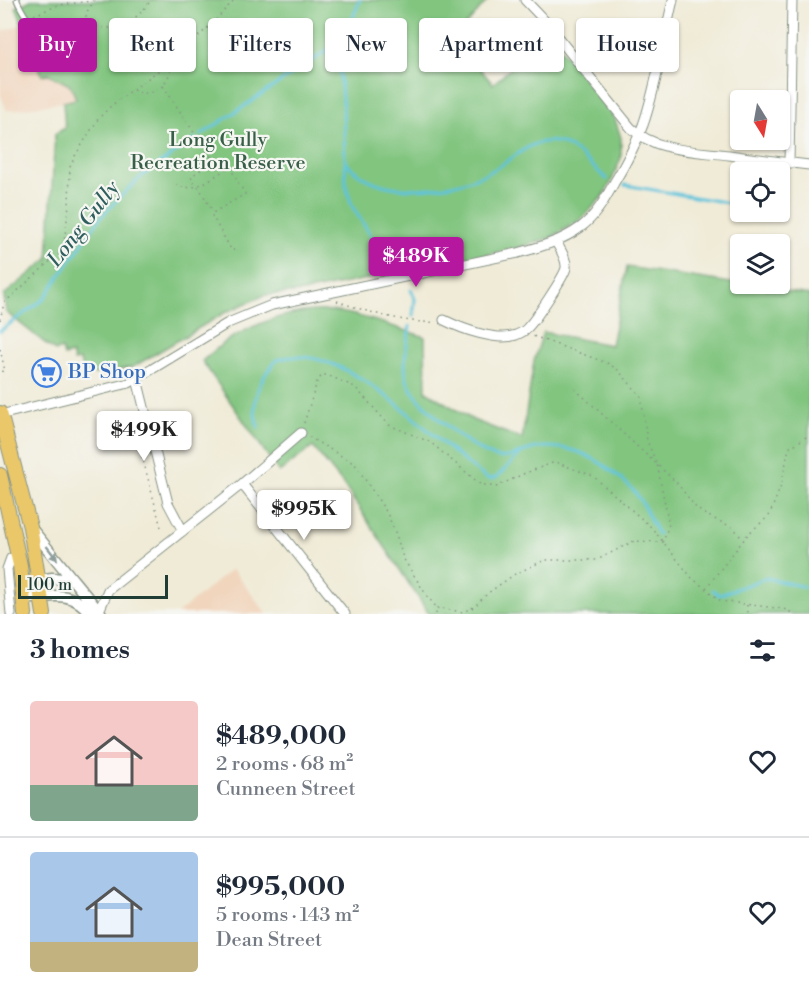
<!DOCTYPE html>
<html lang="en">
<head>
<meta charset="utf-8">
<style>
	body { margin:0; font-family:"Libre Bodoni",serif; background:#f2f2f3; color:#1f2937; height:100vh; display:flex; flex-direction:column; font-size:22px; white-space:nowrap }
	* { box-sizing:border-box; margin:0 }
	p { font-size:20px; color:#747a83 }
	.icon { flex:none; width:33px; height:33px; fill:none; stroke:currentColor; stroke-width:2; stroke-linecap:round; stroke-linejoin:round }
	.map { position:relative; height:614px; overflow:hidden }
	.sheet { display:flex; flex-direction:column; background:#fff; flex:1 }
	.sheet>* { flex:none }
	.guide { position:absolute; left:18px; top:18px; width:774px; height:54px; display:flex; gap:12px }
	.needle { width:39px; rotate:169deg }
	.fabs { position:absolute; left:730px; top:90px; display:grid; gap:12px }
	.fabs a { display:grid; place-items:center; width:60px; height:60px; border-radius:6px; background:#fff; box-shadow:0 2px 4px #0004; font-size:30px }
	.scale { position:absolute; left:18px; bottom:15px; width:150px; box-sizing:border-box; padding-left:6px; border:3px solid #1f3d34; border-top:0; font-size:16px; line-height:21px; white-space:nowrap; color:#1f3d34; -webkit-text-stroke:4px #f6f6f2; paint-order:stroke }
	.price { position:absolute; translate:-50% -51px; padding:0 14px; border-radius:6px; background:#fff; color:#222; font-size:20px; line-height:39px; filter:drop-shadow(0 2px 3px #0008) }
	.price::after { content:''; position:absolute; left:50%; top:36px; width:18px; height:14px; margin-left:-9px; background:inherit; clip-path:polygon(0 0,100% 0,50% 100%) }
	.price.active { background:#b5179e; color:#fff }
	ul { padding:0; list-style:none }
	li { display:flex; align-items:center; gap:18px; height:150px; padding:0 30px }
	li+li { border-top:2px solid #e0e1e3 }
	li span { display:grid; place-items:center; flex:none; width:168px; height:120px; border-radius:6px; color:#555 }
	li>.icon { margin-inline-start:auto }
	span .icon { width:72px; height:72px; fill:#fffc; stroke-width:1 }
	li b { font-size:26px }
	h2 { display:flex; justify-content:space-between; align-items:center; height:72px; padding:0 30px; font-size:26px }
	.chip { padding:0 21px; border-radius:6px; background:#fff; box-shadow:0 2px 4px #0004; font-size:21px; line-height:54px }
	.chip.active { background:#b5179e; color:#fff }
	.map>svg:first-child { display:block }
	.built { fill:#f1d5bd }
	.green { fill:#81c57f; stroke:#50815a; stroke-width:1.5 }
	.lines { fill:none; stroke-linecap:round; stroke-linejoin:round }
	.stream { stroke:#5fc4dc; stroke-width:3 }
	.service-casing { stroke:#889486; stroke-width:7 }
	.minor-casing { stroke:#889486; stroke-width:11 }
	.tertiary-casing { stroke:#889486; stroke-width:13 }
	.primary-casing { stroke:#889486; stroke-width:16 }
	.path { stroke:#889486; stroke-width:1.5; stroke-dasharray:1.5 4.5; stroke-linecap:butt }
	.service { stroke:#fff; stroke-width:4.5 }
	.minor { stroke:#fff; stroke-width:9 }
	.tertiary { stroke:#fff; stroke-width:10 }
	.primary { stroke:#eac769; stroke-width:14 }
	.oneway { fill:#8f9e9a }
	.labels { text-anchor:middle; dominant-baseline:central; stroke-width:4.5; stroke-linejoin:round; paint-order:stroke }
	.park-label { font-size:20px; fill:#385f47; stroke:#f6f6f2 }
	.shop-label { font-size:20px; fill:#366cbe; stroke:#f6f6f2; text-anchor:start }
	.water-label { font-size:21px; font-style:italic; fill:#2f5f5e; stroke:#f6f6f2 }
</style>
</head>
<body>
<div class="map">
<svg width="809" height="614" viewBox="0 0 809 614">
	<rect width="100%" height="100%" fill="#f6f6f2"/>
	<filter id="ink" filterUnits="userSpaceOnUse"><feTurbulence type="fractalNoise" baseFrequency=".0167" numOctaves="2"/><feDisplacementMap in="SourceGraphic" scale="12" xChannelSelector="R" yChannelSelector="G"/><feConvolveMatrix kernelMatrix="1 2 1 2 8 2 1 2 1" color-interpolation-filters="sRGB"/></filter>
	<filter id="wash" filterUnits="userSpaceOnUse"><feTurbulence type="fractalNoise" baseFrequency=".008" numOctaves="4" result="noise"/><feDisplacementMap in="SourceGraphic" scale="24" xChannelSelector="R" yChannelSelector="G"/><feGaussianBlur stdDeviation="1.35" result="paint"/><feColorMatrix in="noise" values="0 0 0 0 0 0 0 0 0 0 0 0 0 0 0 0 0 1.4 0 .05"/><feComposite in="paint" operator="in"/></filter>
	<g filter="url(#wash)">
		<rect width="100%" height="100%" fill="#f0ebd7"/>
		<!-- built -->
		<path class="built" d="M 23,24 L 42,75 L 49,74 L 71,86 L 76,100 L 7,111 L 0,94 L 0,32 Z
			M 232,569 L 267,614 L 177,614 Z"/>
		<!-- green -->
		<path class="green" d="M 31,0 L 488,0 L 454,39 L 493,84 L 549,34 L 615,119 L 621,138 L 621,158 L 612,180 L 604,195 L 579,221 L 550,238 L 514,249 L 303,292 L 265,295 L 226,312 L 133,367 L 95,374 L 83,372 L 80,360 L 74,361 L 72,354 L 64,356 L 62,349 L 55,351 L 6,312 L 4,295 L 48,259 L 55,134 L 65,128 L 63,102 L 76,99 L 71,86 L 49,74 L 42,75 L 16,7 Z
			M 627,267 L 809,295 L 809,614 L 429,614 L 344,485 L 313,447 L 279,472 L 202,361 C 212,353 223,342 235,336 C 268,317 308,306 345,313 C 372,318 399,329 425,337 L 426,391 L 473,420 L 522,439 L 534,361 L 543,332 L 611,345 Z"/>
		<g class="lines">
			<!-- stream -->
			<path class="stream" d="M 337,43 L 343,109 L 346,186 L 352,206 L 390,266
				M 201,135 L 340,42 L 346,34 L 360,0
				M 345,162 C 350,166 354,171 359,174 C 395,199 459,189 495,169 C 515,158 531,138 556,142 C 575,145 592,167 607,179
				M 625,185 L 741,205
				M 411,290 L 415,299 L 413,316
				M 410,326 C 407,345 401,368 409,385 C 418,405 479,457 501,458 C 512,458 521,452 532,449 C 546,445 568,448 581,453 C 598,459 630,483 639,498 C 646,509 651,522 658,534
				M 0,331 L 44,299 L 100,218 L 117,200 L 142,176 L 195,139
				M 258,427 C 249,402 260,377 277,360 C 346,336 435,445 488,479 L 496,478 L 520,454
				M 713,590 L 719,595 L 766,578 L 809,588"/>
		</g>
	</g>
	<g filter="url(#ink)">
		<g class="lines">
			<defs>
				<path id="service" d="M 17,0 C 25,21 47,39 45,63"/>
				<path id="minor" d="M 525,0 L 543,19 L 631,128 C 656,152 697,151 729,155 C 756,159 782,162 809,165
					M 789,163 L 792,0
					M 444,320 C 462,329 497,342 516,335 C 521,333 525,331 528,327 C 535,320 564,277 566,268 C 567,259 560,249 556,242
					M 137,379 L 168,503 L 183,531
					M 0,415 L 129,383 L 228,323 L 272,305 L 518,253 C 540,247 562,241 581,227 C 596,216 605,199 614,183 C 625,165 635,146 643,125 C 657,85 663,41 673,0
					M 242,484 L 345,614
					M 99,611 L 108,590 L 242,484 L 301,433
					M 11,614 L 7,569 L 11,558 L 18,556"/>
				<path id="tertiary" d="M 30,527 L 73,580
					M 22,582 L 52,578 L 73,580 L 101,614
					M 24,599 C 51,596 72,589 91,614"/>
				<path id="primary" d="M 0,413 L 30,527 L 44,614
					M 0,475 L 20,565 L 25,614"/>
			</defs>
			<!-- service casing -->
			<use href="#service" class="service-casing"/>
			<!-- minor casing -->
			<use href="#minor" class="minor-casing"/>
			<!-- tertiary casing -->
			<use href="#tertiary" class="tertiary-casing"/>
			<!-- primary casing -->
			<use href="#primary" class="primary-casing"/>
			<!-- path -->
			<path class="path" d="M 95,0 L 86,13 L 86,21 C 90,26 93,26 99,27 C 122,32 138,18 151,0
				M 34,15 L 59,5 L 93,1
				M 163,86 L 209,155 L 227,162 L 245,194 L 211,214 L 232,251 L 235,249
				M 133,90 C 152,100 172,83 171,63
				M 211,156 L 207,166 L 193,175 L 191,180 L 200,189 L 213,212
				M 176,185 C 195,195 217,174 233,164
				M 337,301 C 364,311 407,324 435,322
				M 0,320 L 4,303 L 63,250 L 69,205 L 70,167 L 75,156 L 98,119 L 112,105 L 170,62 L 212,24 L 234,0
				M 0,349 L 5,371 L 0,372
				M 575,389 L 677,483 L 697,509 L 706,515 L 734,528 L 743,540
				M 304,423 L 317,382 L 322,375 L 327,375 L 355,387 L 389,425 L 430,442 L 480,484 L 496,487 L 523,474 L 555,462 L 593,476 L 651,527 L 692,578 L 721,601 L 784,609 L 794,614
				M 309,437 L 355,464 L 387,513 L 397,537 L 403,558 L 427,596 L 437,608
				M 142,456 L 162,531
				M 706,588 L 749,533 L 769,516 L 781,486 L 789,448 L 809,435
				M 747,605 L 747,614
				M 436,614 L 437,608 L 463,612 L 474,607 L 488,593 L 515,574 L 545,560 L 597,560 L 634,541 L 663,542 L 669,524 L 657,464 L 647,441 L 641,396 L 617,369 L 607,363 L 533,336"/>
			<!-- service -->
			<use href="#service" class="service"/>
			<!-- minor -->
			<use href="#minor" class="minor"/>
			<!-- tertiary -->
			<use href="#tertiary" class="tertiary"/>
			<!-- primary -->
			<use href="#primary" class="primary"/>
		</g>
		<!-- one-way arrows -->
		<defs><path id="oneway-solid" d="M-6-.8H1V-3.2L6.5 0L1 3.2V.8H-6Z" transform="scale(1.5)"/></defs>
		<use class="oneway" href="#oneway-solid" transform="translate(52 553) rotate(52)"/>
	</g>
	<!-- icons -->
	<defs>
		<symbol id="supermarket-ring" viewBox="-11 -11 22 22"><circle r="9.5" fill="#f6f6f2" stroke="#3f7fe0" stroke-width="1.5"/><path d="M-6-5.5h2.5l.6 2H6L4.5 2H-2.5L-4.4-4H-6ZM-1.5 3.2a1.3 1.3 0 1 0 .1 0ZM3 3.2a1.3 1.3 0 1 0 .1 0Z" fill="#3f7fe0"/></symbol>
	</defs>
	<g fill-rule="evenodd">
		<use href="#supermarket-ring" x="30" y="356" width="33" height="33"/>
	</g>
	<g class="labels">
		<!-- park labels -->
		<g class="park-label">
			<text x="218" y="140">Long Gully<tspan x="218" dy="23">Recreation Reserve</tspan></text>
		</g>
		<!-- shop labels -->
		<g class="shop-label">
			<text x="68" y="372">BP Shop</text>
		</g>
		<!-- water labels -->
		<g class="water-label">
			<text transform="translate(84 224) rotate(-52)">Long Gully</text>
		</g>
	</g>
</svg>
<div class="fabs">
<a><svg class="needle" viewBox="-14 -14 28 28"><path d="M0-13l5 13h-10z" fill="#e53935"/><path d="M0 13l5-13h-10z" fill="#747a83"/></svg></a>
<a><svg class="icon" aria-label="locate" viewBox="0 0 24 24"><circle cx="12" cy="12" r="6"/><path d="M12 2v4M12 18v4M2 12h4M18 12h4"/></svg></a>
<a><svg class="icon" aria-label="layers" viewBox="0 0 24 24"><path d="M12 4l9 5-9 5-9-5zM3 14l9 5 9-5"/></svg></a>
</div>
<div class="scale">100 m</div>
<b class="price active" style="left:416px;top:288px">$489K</b>
<b class="price" style="left:144px;top:462px">$499K</b>
<b class="price" style="left:304px;top:541px">$995K</b>
<div class="guide">
<a class="chip active">Buy</a>
<a class="chip">Rent</a>
<a class="chip">Filters</a>
<a class="chip">New</a>
<a class="chip">Apartment</a>
<a class="chip">House</a>
</div>
</div>
<section class="sheet">
<h2>3 homes<svg class="icon" aria-label="filters" viewBox="0 0 24 24"><path d="M4 7h16M4 17h16"/><circle cx="9" cy="7" r="2"/><circle cx="15" cy="17" r="2"/></svg></h2>
<ul>
<li><span style="background:linear-gradient(#f6c9c9 70%,#7fa58c 0)"><svg class="icon" aria-label="home" viewBox="0 0 24 24"><path d="M3 11l9-7 9 7M6 9v11h12V9"/></svg></span><div><b>$489,000</b><p>2 rooms · 68 m²</p><p>Cunneen Street</p></div><svg class="icon" aria-label="heart" viewBox="0 0 24 24"><path d="M12 20l-8-8c-3-5 5-10 8-4 3-6 11-1 8 4z"/></svg></li>
<li><span style="background:linear-gradient(#a9c7e8 75%,#c2b280 0)"><svg class="icon" aria-label="home" viewBox="0 0 24 24"><path d="M3 11l9-7 9 7M6 9v11h12V9"/></svg></span><div><b>$995,000</b><p>5 rooms · 143 m²</p><p>Dean Street</p></div><svg class="icon" aria-label="heart" viewBox="0 0 24 24"><path d="M12 20l-8-8c-3-5 5-10 8-4 3-6 11-1 8 4z"/></svg></li>
</ul>
</section>
</body>
</html>
